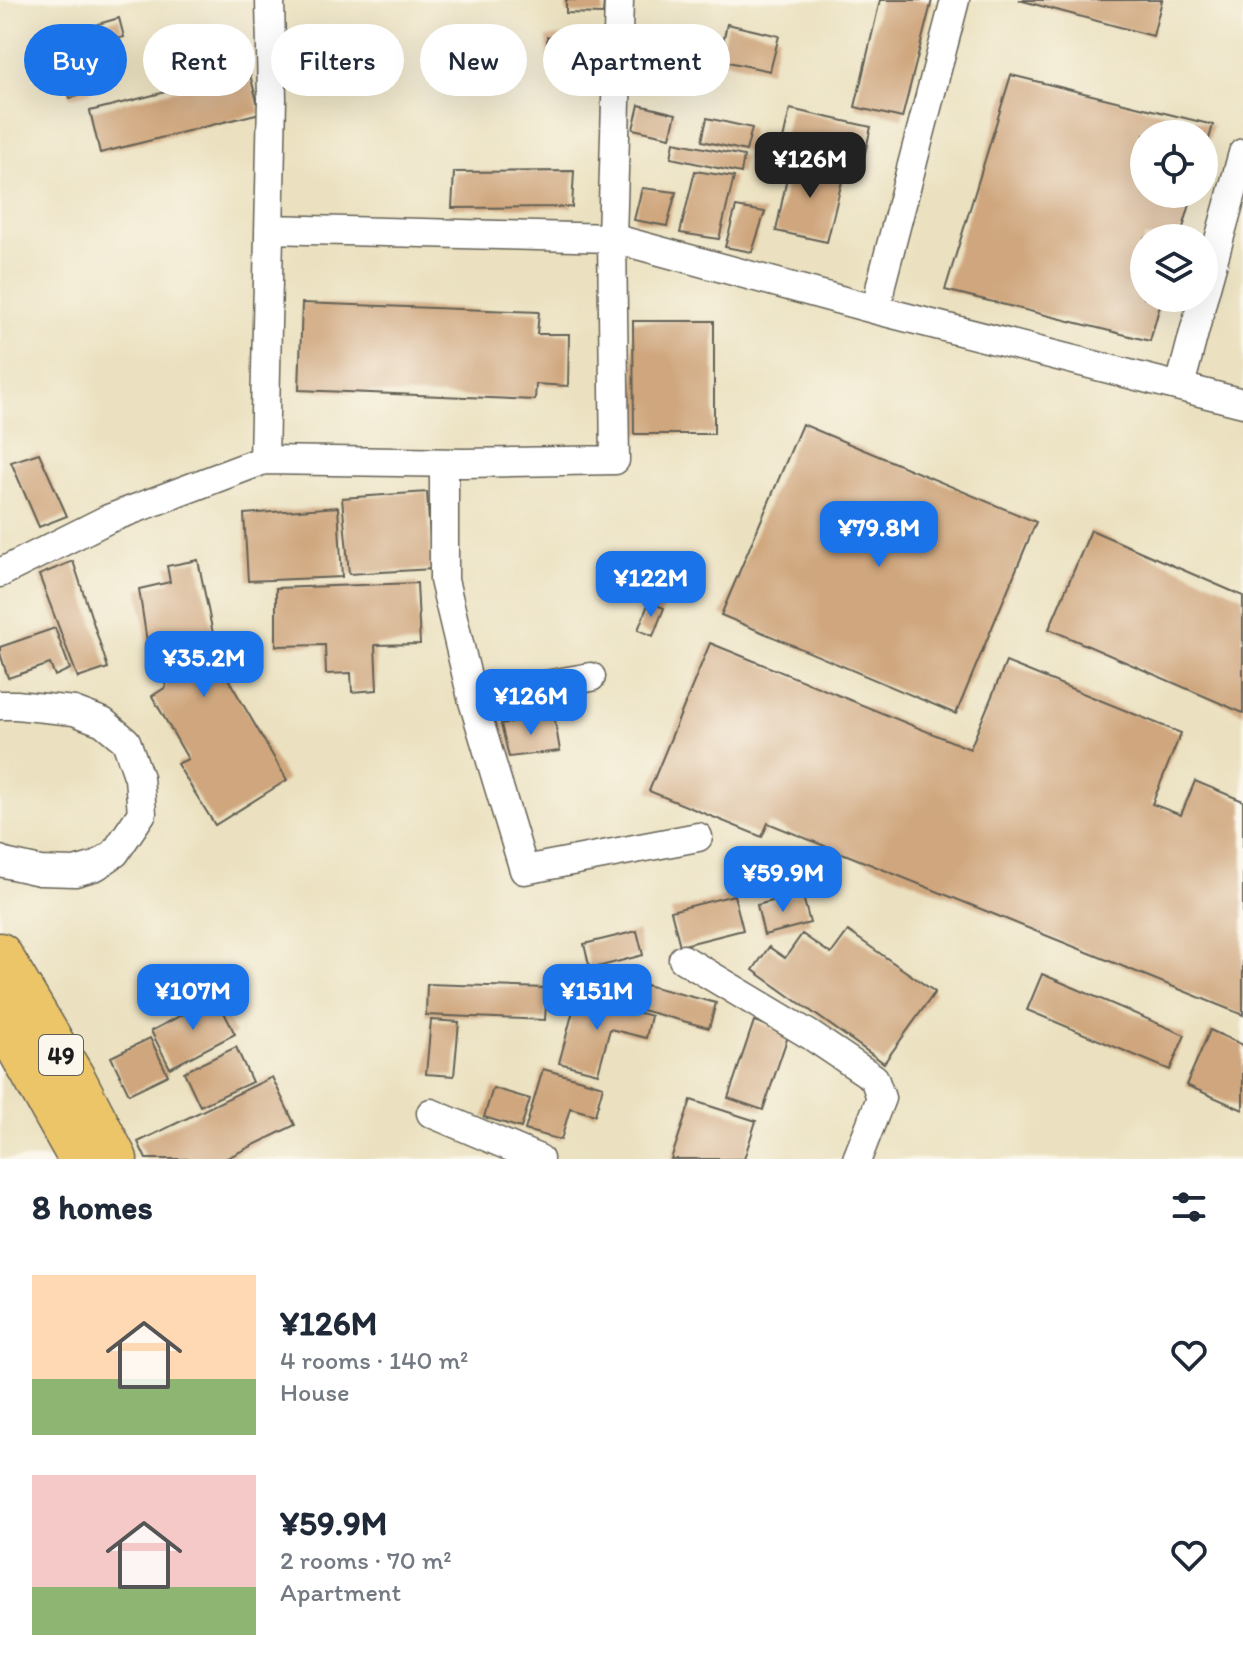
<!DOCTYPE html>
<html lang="en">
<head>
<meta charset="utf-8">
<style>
	body { margin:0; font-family:Itim,sans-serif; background:#f6f6f7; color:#1f2937; height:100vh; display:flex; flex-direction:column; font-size:30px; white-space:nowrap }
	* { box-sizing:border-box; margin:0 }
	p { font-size:26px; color:#747a83 }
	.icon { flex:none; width:44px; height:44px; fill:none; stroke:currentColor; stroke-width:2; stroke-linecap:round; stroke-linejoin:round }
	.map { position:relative; height:1159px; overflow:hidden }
	.side { display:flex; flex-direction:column; background:#fff; flex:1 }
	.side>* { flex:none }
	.guide { position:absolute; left:24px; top:24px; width:800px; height:72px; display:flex; gap:16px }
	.buttons { position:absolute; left:1130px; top:120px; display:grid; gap:16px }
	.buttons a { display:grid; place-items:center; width:88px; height:88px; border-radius:50%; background:#fff; box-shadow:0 8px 32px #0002; font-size:40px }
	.price { position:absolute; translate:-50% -68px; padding:0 18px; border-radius:16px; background:#1a73e8; color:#fff; font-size:26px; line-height:52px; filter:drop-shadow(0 2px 4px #0008) }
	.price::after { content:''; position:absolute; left:50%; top:48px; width:24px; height:18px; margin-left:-12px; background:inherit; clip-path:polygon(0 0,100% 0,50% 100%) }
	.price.current { background:#222; color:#fff }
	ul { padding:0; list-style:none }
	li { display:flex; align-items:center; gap:24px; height:200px; padding:0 32px }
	li span { display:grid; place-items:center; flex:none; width:224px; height:160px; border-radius:0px; color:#555 }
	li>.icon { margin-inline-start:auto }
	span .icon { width:96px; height:96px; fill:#fffc; stroke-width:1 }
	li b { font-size:34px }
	h2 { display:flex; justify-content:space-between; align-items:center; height:96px; padding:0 32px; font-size:34px }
	.pill { padding:0 28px; border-radius:36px; background:#fff; box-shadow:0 8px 32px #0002; font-size:28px; line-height:72px }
	.pill.current { background:#1a73e8; color:#fff }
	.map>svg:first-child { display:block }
	.building { fill:#cfa67d }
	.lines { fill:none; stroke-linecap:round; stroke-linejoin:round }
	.minor-casing { stroke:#646155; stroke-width:31 }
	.highway-casing { stroke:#646155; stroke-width:45 }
	.minor { stroke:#fff; stroke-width:28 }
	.highway { stroke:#ecc569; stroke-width:42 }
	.labels { text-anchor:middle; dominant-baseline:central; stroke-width:6; stroke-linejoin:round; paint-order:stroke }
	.shield { fill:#fbf7ec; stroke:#5f5e5a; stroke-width:2 }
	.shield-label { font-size:24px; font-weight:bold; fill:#1c1c1c }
</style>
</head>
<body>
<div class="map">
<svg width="1243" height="1159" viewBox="0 0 1243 1159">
	<rect width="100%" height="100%" fill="#fbf7ec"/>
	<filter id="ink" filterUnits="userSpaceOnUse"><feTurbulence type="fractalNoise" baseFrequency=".0125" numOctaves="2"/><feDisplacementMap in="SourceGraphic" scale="16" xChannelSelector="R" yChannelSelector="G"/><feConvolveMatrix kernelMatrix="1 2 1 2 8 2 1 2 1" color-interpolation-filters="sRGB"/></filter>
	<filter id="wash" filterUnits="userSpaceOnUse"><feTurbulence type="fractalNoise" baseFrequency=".006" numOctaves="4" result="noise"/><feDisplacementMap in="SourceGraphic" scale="32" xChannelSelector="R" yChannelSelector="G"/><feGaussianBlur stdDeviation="1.8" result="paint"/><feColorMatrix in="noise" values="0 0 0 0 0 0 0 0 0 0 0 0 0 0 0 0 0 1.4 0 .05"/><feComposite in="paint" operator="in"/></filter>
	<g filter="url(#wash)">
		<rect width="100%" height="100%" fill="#ebe1c0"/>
		<g id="blocks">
			<!-- building -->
			<path class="building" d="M 566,0 L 604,0 L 603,14 L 566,13 Z
				M 880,0 L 932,0 L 902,118 L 855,107 Z
				M 1019,0 L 1162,0 L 1153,36 Z
				M 119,18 L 124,37 L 79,49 L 91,92 L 70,98 L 53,37 Z
				M 727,24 L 779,36 L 770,71 L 719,60 Z
				M 591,35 L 590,67 L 548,68 L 547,37 Z
				M 249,71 L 260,113 L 100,153 L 90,111 Z
				M 1011,75 L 1213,125 L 1205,153 L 1204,134 L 1144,134 L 1144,194 L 1193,194 L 1180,238 L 1144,238 L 1144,298 L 1162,298 L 1150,341 L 945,290 Z
				M 639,105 L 676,114 L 670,137 L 633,129 Z
				M 790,109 L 871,127 L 862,166 L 781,148 Z
				M 707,118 L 752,128 L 746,151 L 702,141 Z
				M 674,142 L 744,156 L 741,173 L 671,158 Z
				M 791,158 L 845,169 L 827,242 L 776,231 Z
				M 574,171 L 572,207 L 452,208 L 454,172 Z
				M 695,171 L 734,177 L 719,239 L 680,233 Z
				M 642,188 L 676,192 L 667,226 L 634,220 Z
				M 736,207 L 765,212 L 752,252 L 725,247 Z
				M 302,303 L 539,312 L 537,334 L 569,334 L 568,386 L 536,384 L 535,400 L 299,390 Z
				M 633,321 L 714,321 L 714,434 L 634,434 Z
				M 802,424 L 1036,522 L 956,714 L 721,615 Z
				M 39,453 L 67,516 L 39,527 L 11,462 Z
				M 427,492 L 432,569 L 349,574 L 342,498 Z
				M 338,507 L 342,577 L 248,581 L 244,514 Z
				M 1091,530 L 1243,596 L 1243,713 L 1049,629 Z
				M 198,560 L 219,663 L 287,780 L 215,825 L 177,764 L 188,759 L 152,696 L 166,687 L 157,648 L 148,649 L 139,589 L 170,582 L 167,566 Z
				M 73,561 L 108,668 L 78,678 L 39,575 Z
				M 668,568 L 668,579 L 623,580 L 622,569 Z
				M 417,583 L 420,644 L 375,645 L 377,690 L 352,692 L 351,673 L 326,674 L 325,645 L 276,646 L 276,588 Z
				M 649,602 L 664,608 L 653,636 L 638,630 Z
				M 55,628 L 70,669 L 55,676 L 50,664 L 8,678 L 0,653 L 0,647 Z
				M 710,643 L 970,749 L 1006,662 L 1181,733 L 1152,804 L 1181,815 L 1195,781 L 1243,801 L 1243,1015 L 768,823 L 762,837 L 649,791 Z
				M 554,715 L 560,751 L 509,757 L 501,724 Z
				M 802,893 L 810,923 L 764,935 L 757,905 Z
				M 734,895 L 743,930 L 680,946 L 671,911 Z
				M 637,931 L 643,955 L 590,969 L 584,944 Z
				M 848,931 L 935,992 L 884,1063 L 753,970 L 769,947 L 785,958 L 802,934 L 831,954 Z
				M 1042,974 L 1185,1035 L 1170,1070 L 1027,1010 Z
				M 634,982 L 716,1003 L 709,1028 L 627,1006 Z
				M 427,984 L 547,988 L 545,1020 L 426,1015 Z
				M 577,996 L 651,1016 L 646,1038 L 610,1029 L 598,1073 L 559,1063 Z
				M 216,997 L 235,1034 L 170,1068 L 151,1031 Z
				M 431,1020 L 459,1022 L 454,1076 L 426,1074 Z
				M 754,1021 L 789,1033 L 763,1110 L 728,1098 Z
				M 1210,1030 L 1243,1045 L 1243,1110 L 1186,1085 Z
				M 150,1038 L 168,1075 L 129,1094 L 111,1057 Z
				M 236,1047 L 252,1082 L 200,1106 L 184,1072 Z
				M 543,1069 L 603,1086 L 595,1115 L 570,1108 L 561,1140 L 525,1130 Z
				M 272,1077 L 295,1125 L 225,1159 L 146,1159 L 138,1142 Z
				M 493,1088 L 530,1099 L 521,1128 L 484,1117 Z
				M 691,1100 L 756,1121 L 744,1159 L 671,1159 Z"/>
		</g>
	</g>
	<g filter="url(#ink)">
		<use href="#blocks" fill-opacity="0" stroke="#646155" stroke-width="2"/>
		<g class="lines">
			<defs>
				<path id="minor" d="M 269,229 L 612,238 L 877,310 L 1243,403
					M 1204,294 L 1243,153
					M 877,310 L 881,284 L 955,0
					M 1180,386 L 1203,298
					M 264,460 L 272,99 L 270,0
					M 444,463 L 444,580 L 472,698 L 524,870 L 698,837
					M 0,573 L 108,519 L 264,460 L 464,463 L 615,460 L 612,238 L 619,0
					M 472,698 L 591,677
					M 0,705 L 16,705 L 74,711 L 103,722 L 126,741 L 139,778 L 142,813 L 115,853 L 96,866 L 75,872 L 40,871 L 4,863 L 0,860
					M 683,959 L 810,1035 L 874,1078 L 881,1098 L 857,1159
					M 431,1113 L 539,1159"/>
				<path id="highway" d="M 0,954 L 75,1080 L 116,1159
					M 0,1016 L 80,1159"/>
			</defs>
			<!-- minor casing -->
			<use href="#minor" class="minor-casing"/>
			<!-- highway casing -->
			<use href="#highway" class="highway-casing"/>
			<!-- minor -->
			<use href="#minor" class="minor"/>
			<!-- highway -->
			<use href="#highway" class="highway"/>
		</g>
	</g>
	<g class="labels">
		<!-- shield labels -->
		<rect class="shield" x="39" y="1035" width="44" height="40" rx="6"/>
		<g class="shield-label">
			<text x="61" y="1055">49</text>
		</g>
	</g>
</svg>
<div class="buttons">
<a><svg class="icon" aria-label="locate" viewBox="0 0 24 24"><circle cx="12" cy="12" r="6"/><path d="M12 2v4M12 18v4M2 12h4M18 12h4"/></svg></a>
<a><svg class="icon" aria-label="layers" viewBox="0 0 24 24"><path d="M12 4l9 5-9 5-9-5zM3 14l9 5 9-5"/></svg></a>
</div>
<b class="price current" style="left:810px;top:200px">¥126M</b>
<b class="price" style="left:879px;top:569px">¥79.8M</b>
<b class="price" style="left:651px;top:619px">¥122M</b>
<b class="price" style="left:204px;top:699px">¥35.2M</b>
<b class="price" style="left:531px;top:737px">¥126M</b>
<b class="price" style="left:783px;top:914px">¥59.9M</b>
<b class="price" style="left:193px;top:1032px">¥107M</b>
<b class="price" style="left:597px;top:1032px">¥151M</b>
<div class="guide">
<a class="pill current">Buy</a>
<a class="pill">Rent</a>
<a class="pill">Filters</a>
<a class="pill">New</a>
<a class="pill">Apartment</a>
</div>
</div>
<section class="side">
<h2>8 homes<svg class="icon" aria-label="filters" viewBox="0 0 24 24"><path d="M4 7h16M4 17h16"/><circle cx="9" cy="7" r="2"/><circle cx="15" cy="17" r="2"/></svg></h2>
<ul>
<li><span style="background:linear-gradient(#ffd9b3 65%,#8fb573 0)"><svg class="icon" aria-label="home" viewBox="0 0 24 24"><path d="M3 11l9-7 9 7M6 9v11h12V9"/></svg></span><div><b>¥126M</b><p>4 rooms · 140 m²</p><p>House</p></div><svg class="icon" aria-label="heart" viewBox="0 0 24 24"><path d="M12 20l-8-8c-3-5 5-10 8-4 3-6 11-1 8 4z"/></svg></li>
<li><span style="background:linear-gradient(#f6c9c9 70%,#8fb573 0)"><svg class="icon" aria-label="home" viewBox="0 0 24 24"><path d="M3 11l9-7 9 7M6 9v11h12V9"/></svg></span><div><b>¥59.9M</b><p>2 rooms · 70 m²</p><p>Apartment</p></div><svg class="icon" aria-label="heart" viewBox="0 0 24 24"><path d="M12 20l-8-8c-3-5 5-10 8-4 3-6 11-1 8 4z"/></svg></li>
</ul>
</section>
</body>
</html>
